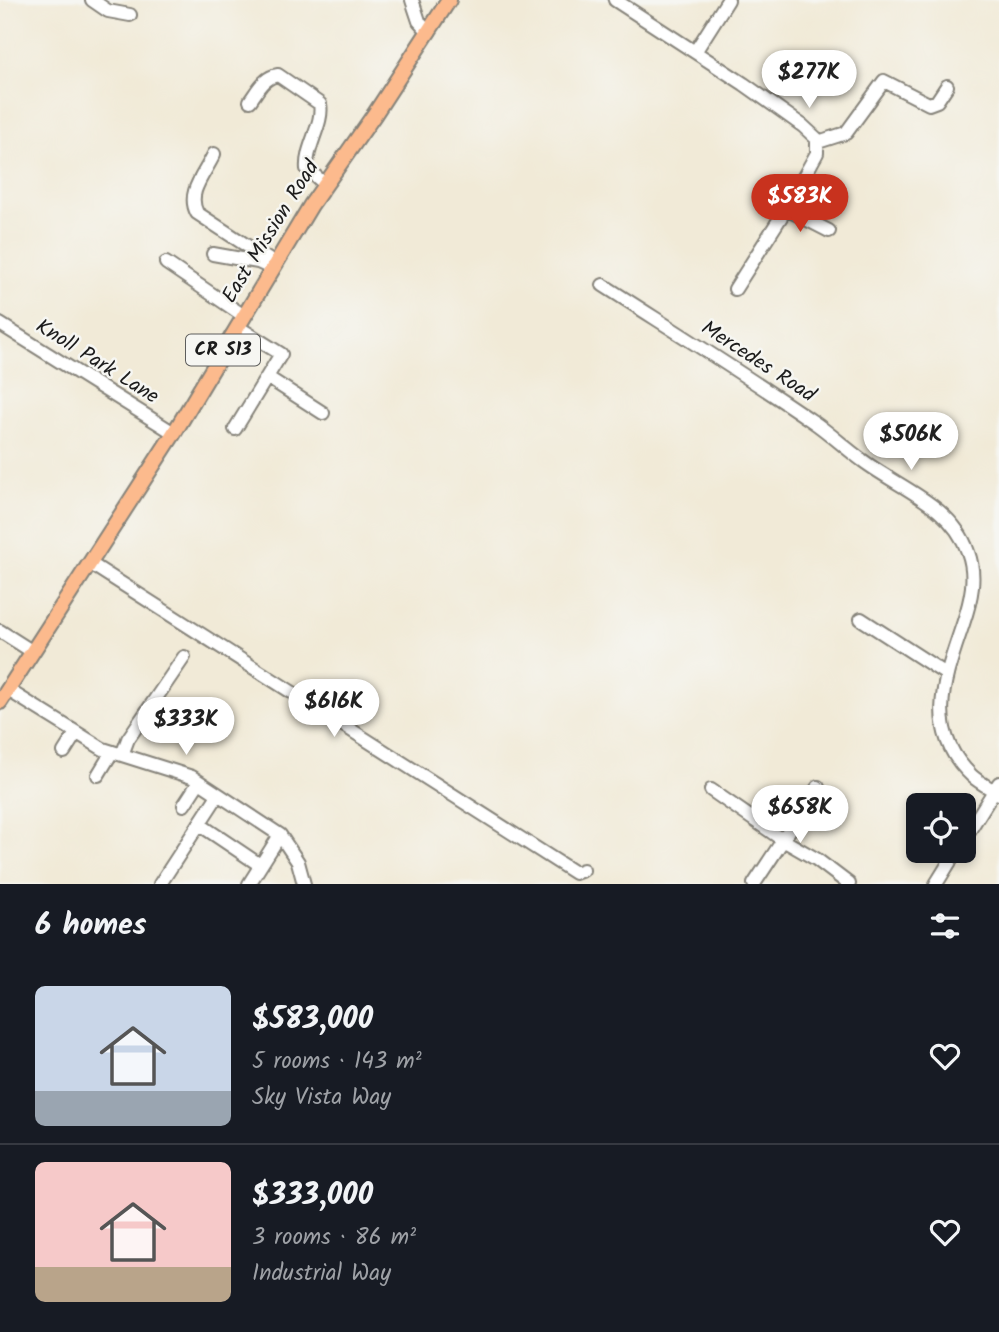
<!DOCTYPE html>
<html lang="en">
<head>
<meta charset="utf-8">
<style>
	body { margin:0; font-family:Kalam,sans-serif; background:#20242c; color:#f1f3f6; height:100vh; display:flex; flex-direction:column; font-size:26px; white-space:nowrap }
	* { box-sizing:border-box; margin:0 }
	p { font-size:23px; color:#9ea1a6 }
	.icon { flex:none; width:38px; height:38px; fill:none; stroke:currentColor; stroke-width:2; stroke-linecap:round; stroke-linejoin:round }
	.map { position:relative; height:884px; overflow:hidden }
	.side { display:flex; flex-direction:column; background:#171b24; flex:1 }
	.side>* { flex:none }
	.controls { position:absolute; left:906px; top:793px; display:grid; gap:14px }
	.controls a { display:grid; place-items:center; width:70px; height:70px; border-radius:10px; background:#171b24; box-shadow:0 4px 10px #0003; font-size:35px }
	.price { position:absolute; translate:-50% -60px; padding:0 16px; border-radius:24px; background:#fff; color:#222; font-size:23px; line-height:46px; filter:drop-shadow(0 2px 4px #0008) }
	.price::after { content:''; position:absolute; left:50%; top:42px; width:21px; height:16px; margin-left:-10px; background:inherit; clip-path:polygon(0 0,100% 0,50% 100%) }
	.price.active { background:#c8321e; color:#fff }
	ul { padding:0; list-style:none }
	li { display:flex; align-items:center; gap:21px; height:175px; padding:0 35px }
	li+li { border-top:2px solid #363941 }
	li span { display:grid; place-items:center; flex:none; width:196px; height:140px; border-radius:10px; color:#555 }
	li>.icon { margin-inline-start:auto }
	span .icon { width:84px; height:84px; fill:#fffc; stroke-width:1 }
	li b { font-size:30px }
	h2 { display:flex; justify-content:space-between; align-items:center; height:84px; padding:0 35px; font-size:30px }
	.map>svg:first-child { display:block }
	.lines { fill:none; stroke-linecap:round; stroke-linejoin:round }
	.minor-casing { stroke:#86837a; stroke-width:16 }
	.major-casing { stroke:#86837a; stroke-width:18 }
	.minor { stroke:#fff; stroke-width:12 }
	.major { stroke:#fcba8d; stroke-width:14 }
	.labels { text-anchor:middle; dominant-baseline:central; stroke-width:5; stroke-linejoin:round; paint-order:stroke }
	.shield { fill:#f6f6f2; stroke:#5d5d5c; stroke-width:2 }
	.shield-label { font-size:19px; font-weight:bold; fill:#1c1c1c }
	.street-label { font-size:21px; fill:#1c1c1c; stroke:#f6f6f2 }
</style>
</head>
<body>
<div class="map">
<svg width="999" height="884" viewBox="0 0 999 884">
	<rect width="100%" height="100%" fill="#f6f6f2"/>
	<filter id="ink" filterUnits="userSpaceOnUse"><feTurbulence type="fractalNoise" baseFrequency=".0143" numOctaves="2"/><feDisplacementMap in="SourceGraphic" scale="14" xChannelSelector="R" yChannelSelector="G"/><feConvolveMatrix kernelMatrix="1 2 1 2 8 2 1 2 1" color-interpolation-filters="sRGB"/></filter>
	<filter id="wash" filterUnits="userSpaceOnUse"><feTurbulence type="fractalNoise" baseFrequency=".00686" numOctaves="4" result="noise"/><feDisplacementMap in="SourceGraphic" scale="28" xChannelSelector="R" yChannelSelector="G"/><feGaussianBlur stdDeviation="1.57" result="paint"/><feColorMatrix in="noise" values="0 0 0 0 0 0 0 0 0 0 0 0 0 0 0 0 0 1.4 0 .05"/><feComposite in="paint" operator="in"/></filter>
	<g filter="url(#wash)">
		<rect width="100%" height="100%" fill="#f1ead7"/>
	</g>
	<g filter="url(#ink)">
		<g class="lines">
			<defs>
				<path id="minor" d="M 92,0 L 108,11 L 130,15
					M 412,0 L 419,21 L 429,32
					M 615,0 L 744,84 L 803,126 L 817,139 L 817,153 L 786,209 L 735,289
					M 695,52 L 728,0
					M 250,101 C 258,90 264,77 278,75 L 320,104 C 324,124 305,147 307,169 L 325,184
					M 818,142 L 846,133 L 884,81 L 929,104 L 937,101 L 947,86
					M 214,154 C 205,174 186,192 197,213 L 275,264
					M 786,209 L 829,231
					M 213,254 L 258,262 L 269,267
					M 166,263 L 244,316
					M 603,285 C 673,330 744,374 812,421 C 830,433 845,448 862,460 C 899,488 952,505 968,552 C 977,576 971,600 963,624 C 945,678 923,730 972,776 C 980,783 990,788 999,794
					M 0,324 L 174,433
					M 267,377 L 323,413
					M 235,429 L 281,354 L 238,327
					M 91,564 L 575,873 L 583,870
					M 861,619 L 946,674
					M 0,631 L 33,652
					M 8,690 L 103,749 L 192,777 L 280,835 L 298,862 L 304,884
					M 64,752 L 76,733
					M 122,755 L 128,739 L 184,657
					M 98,775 L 112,752
					M 711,790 L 783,840 L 816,859 L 849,884
					M 184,805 L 199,782
					M 199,824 L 260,865
					M 964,839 L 999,783
					M 160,884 L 218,795
					M 249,884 L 280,835
					M 754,884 L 818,787
					M 936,884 L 957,850"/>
				<path id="major" d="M 0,702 L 174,433 L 311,205 L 374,115 L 449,0"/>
			</defs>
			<!-- minor casing -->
			<use href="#minor" class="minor-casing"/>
			<!-- major casing -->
			<use href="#major" class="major-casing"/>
			<!-- minor -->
			<use href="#minor" class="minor"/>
			<!-- major -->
			<use href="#major" class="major"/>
		</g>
	</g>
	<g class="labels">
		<!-- shield labels -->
		<rect class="shield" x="186" y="334.5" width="74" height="31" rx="5"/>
		<g class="shield-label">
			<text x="223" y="350">CR S13</text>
		</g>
		<!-- street labels -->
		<g class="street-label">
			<text transform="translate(271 232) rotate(-58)">East Mission Road</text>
			<text transform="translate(97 362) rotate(32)">Knoll Park Lane</text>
			<text transform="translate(758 362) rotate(33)">Mercedes Road</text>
		</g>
	</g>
</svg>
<div class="controls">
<a><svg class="icon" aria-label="locate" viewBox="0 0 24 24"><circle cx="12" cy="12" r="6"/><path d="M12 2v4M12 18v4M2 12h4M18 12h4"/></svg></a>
</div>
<b class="price" style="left:809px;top:110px">$277K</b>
<b class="price active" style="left:800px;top:234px">$583K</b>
<b class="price" style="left:911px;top:472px">$506K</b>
<b class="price" style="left:334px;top:739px">$616K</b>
<b class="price" style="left:186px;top:757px">$333K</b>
<b class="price" style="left:800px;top:845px">$658K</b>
</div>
<section class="side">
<h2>6 homes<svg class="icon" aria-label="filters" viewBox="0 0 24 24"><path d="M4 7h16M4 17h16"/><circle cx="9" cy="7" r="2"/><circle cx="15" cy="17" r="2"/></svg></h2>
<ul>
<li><span style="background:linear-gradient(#c9d6e8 75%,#9aa5b1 0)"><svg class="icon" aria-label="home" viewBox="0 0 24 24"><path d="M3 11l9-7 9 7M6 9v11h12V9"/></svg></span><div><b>$583,000</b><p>5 rooms · 143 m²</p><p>Sky Vista Way</p></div><svg class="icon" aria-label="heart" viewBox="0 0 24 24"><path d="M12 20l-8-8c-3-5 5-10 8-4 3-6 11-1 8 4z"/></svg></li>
<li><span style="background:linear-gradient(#f6c9c9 75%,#b9a48a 0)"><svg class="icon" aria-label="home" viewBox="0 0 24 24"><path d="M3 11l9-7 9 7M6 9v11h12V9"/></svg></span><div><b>$333,000</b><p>3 rooms · 86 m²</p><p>Industrial Way</p></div><svg class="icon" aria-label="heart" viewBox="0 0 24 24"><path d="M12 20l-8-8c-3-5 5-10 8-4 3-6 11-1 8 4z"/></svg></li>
</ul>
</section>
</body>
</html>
